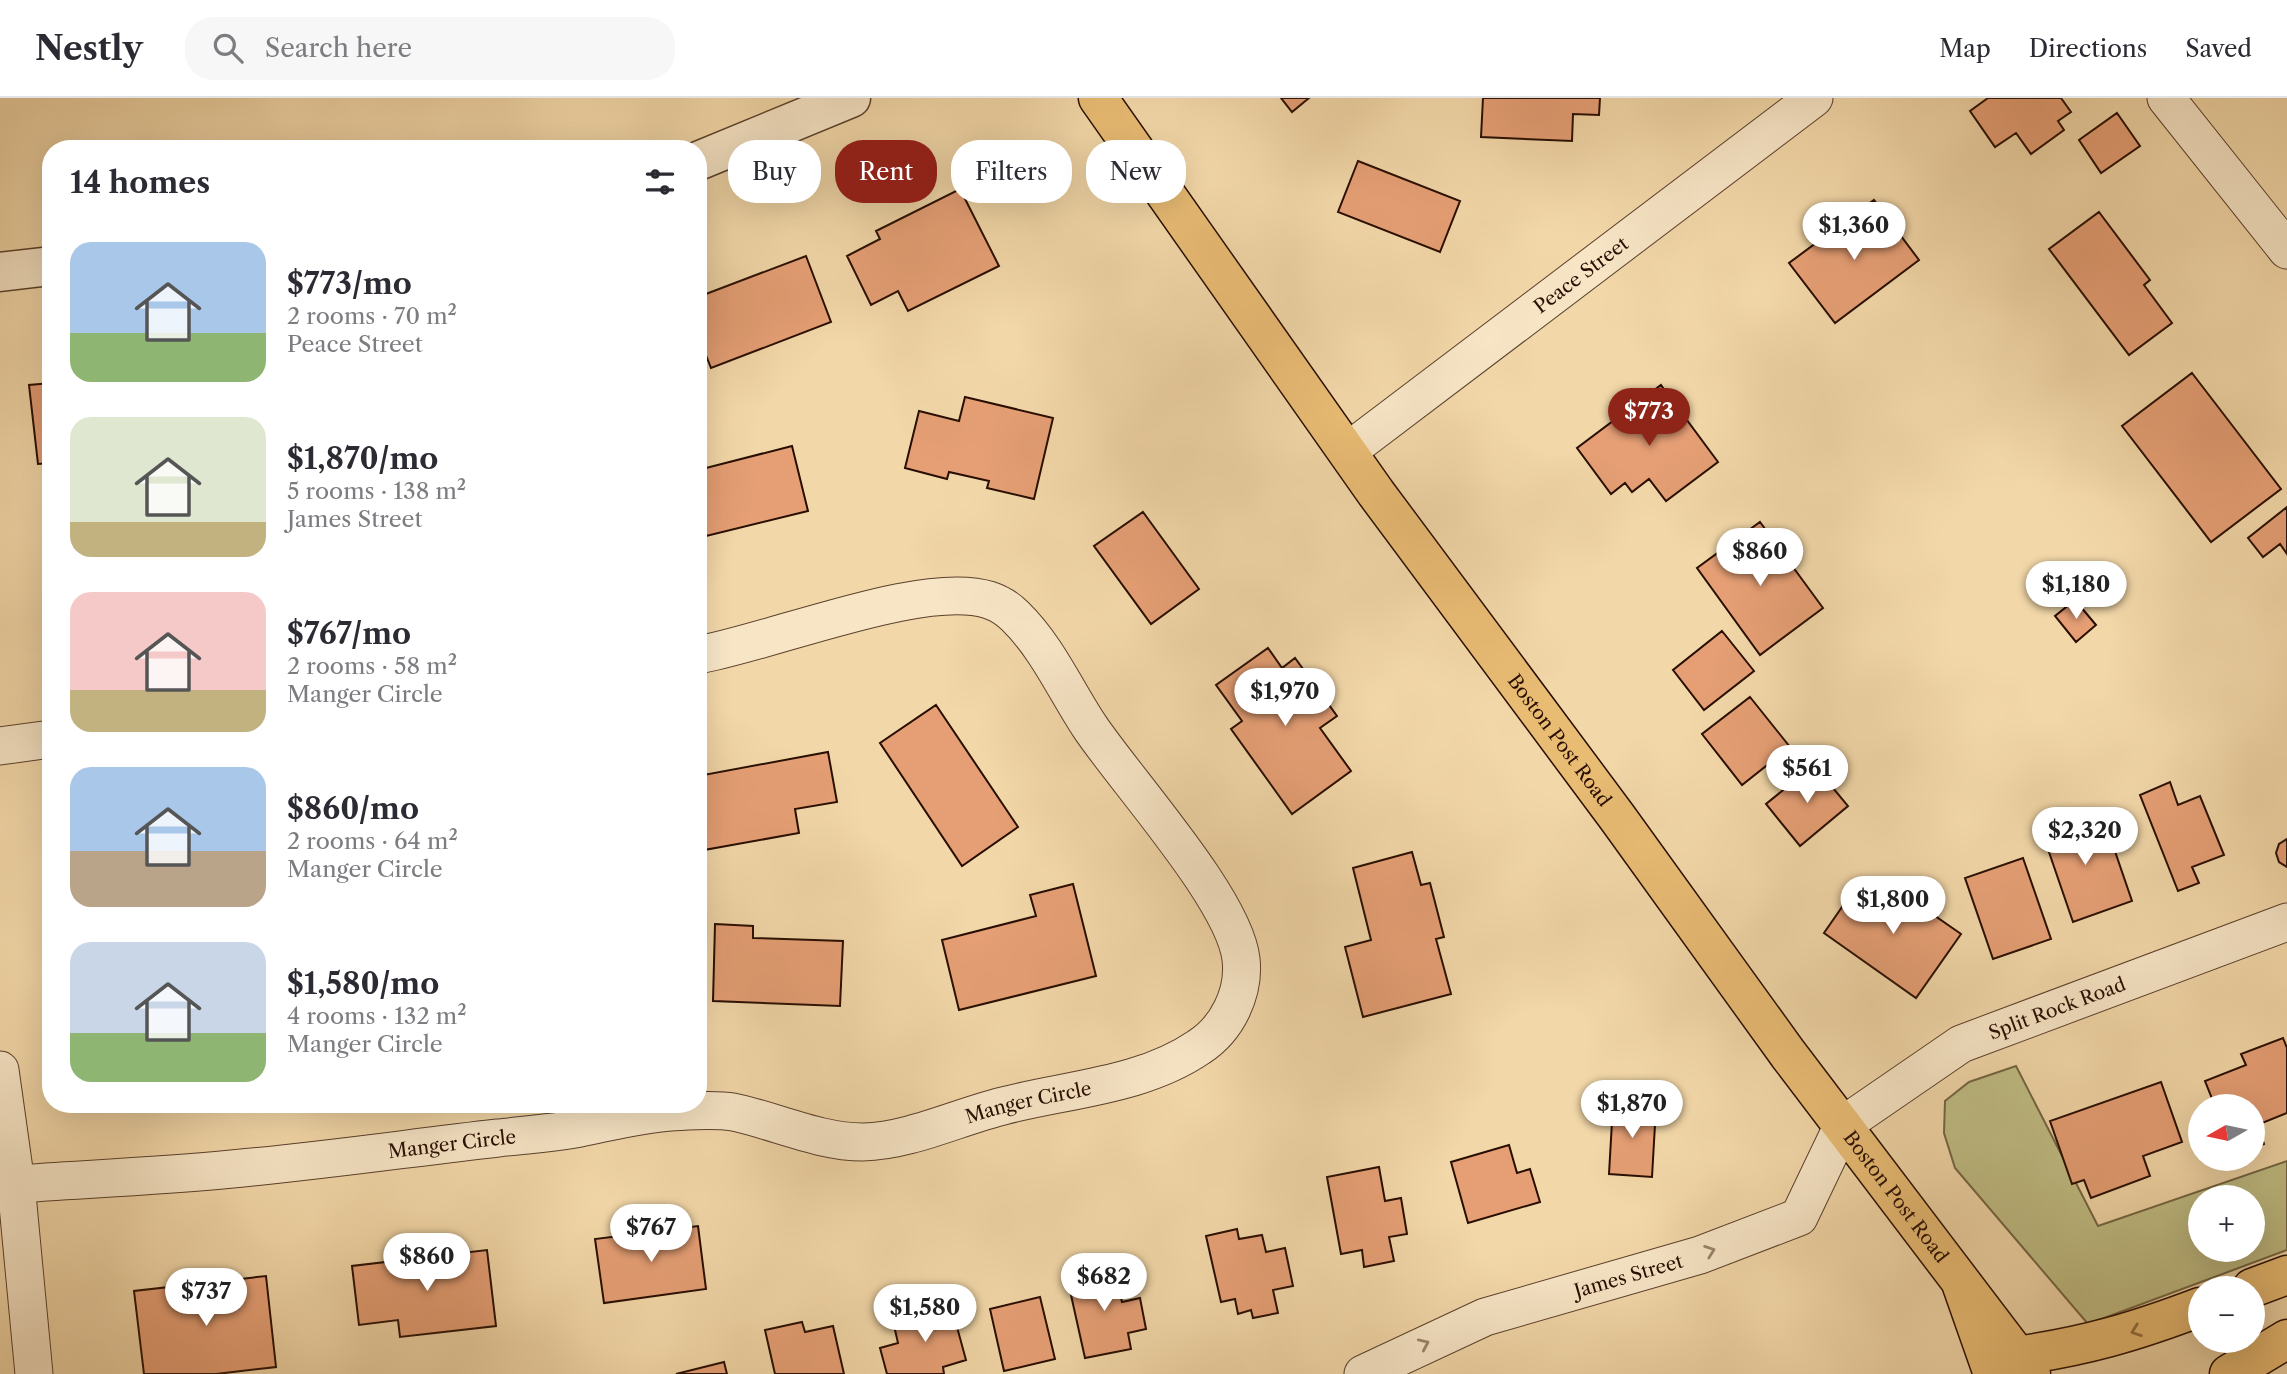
<!DOCTYPE html>
<html lang="en">
<head>
<meta charset="utf-8">
<style>
	body { margin:0; font-family:"Libre Caslon Text",serif; background:#f7f7f7; color:#2b2b33; height:100vh; display:flex; flex-direction:column; font-size:26px; white-space:nowrap }
	* { box-sizing:border-box; margin:0 }
	p { font-size:23px; color:#7c7c81 }
	.icon { flex:none; width:38px; height:38px; fill:none; stroke:currentColor; stroke-width:2; stroke-linecap:round; stroke-linejoin:round }
	.map { position:relative; flex:1; overflow:hidden }
	.panel { position:absolute; left:42px; top:42px; width:665px; height:973px; display:flex; flex-direction:column; background:#fff; border-radius:28px; box-shadow:0 7px 28px #0002 }
	.panel>* { flex:none }
	.top-card { position:absolute; left:728px; top:42px; width:665px; height:63px; display:flex; gap:14px }
	.needle { width:46px; rotate:261deg }
	.fabs { position:absolute; left:2188px; top:996px; display:grid; gap:14px }
	.fabs a { display:grid; place-items:center; width:77px; height:77px; border-radius:50%; background:#fff; box-shadow:0 7px 28px #0002; font-size:35px }
	.price { position:absolute; translate:-50% -60px; padding:0 16px; border-radius:24px; background:#fff; color:#222; font-size:23px; line-height:46px; filter:drop-shadow(0 2px 4px #0008) }
	.price::after { content:''; position:absolute; left:50%; top:42px; width:21px; height:16px; margin-left:-10px; background:inherit; clip-path:polygon(0 0,100% 0,50% 100%) }
	.price.active { background:#8f2418; color:#fff }
	ul { padding:0; list-style:none }
	li { display:flex; align-items:center; gap:21px; height:175px; padding:0 28px }
	li span { display:grid; place-items:center; flex:none; width:196px; height:140px; border-radius:21px; color:#555 }
	li>.icon { margin-inline-start:auto }
	span .icon { width:84px; height:84px; fill:#fffc; stroke-width:1 }
	li b { font-size:30px }
	h2 { display:flex; justify-content:space-between; align-items:center; height:84px; padding:0 28px; font-size:30px }
	.pill { padding:0 24px; border-radius:28px; background:#fff; box-shadow:0 7px 28px #0002; font-size:24px; line-height:63px }
	.pill.active { background:#8f2418; color:#fff }
	header { display:flex; align-items:center; gap:42px; box-sizing:border-box; height:98px; padding:0 35px; background:#fff; border-bottom:2px solid #e1e1e2 }
	header strong { font-size:33px }
	nav { display:flex; gap:38px; margin-inline-start:auto; font-size:24px }
	.search { width:490px; height:63px; background:#f7f7f7; display:flex; align-items:center; gap:18px; box-sizing:border-box; padding:0 24px; border-radius:28px; color:#7c7c81; font-size:26px }
	.map>svg:first-child { display:block }
	.green { fill:#c0bd84; stroke:#746643; stroke-width:2; fill-rule:evenodd }
	.building { fill:#e69f75; stroke:#280e02; stroke-width:2 }
	.lines { fill:none; stroke-linecap:round; stroke-linejoin:round }
	.minor-casing { stroke:#5a402c; stroke-width:39 }
	.tertiary-casing { stroke:#5a402c; stroke-width:41 }
	.primary-casing { stroke:#280e02; stroke-width:41 }
	.motorway-casing { stroke:#280e02; stroke-width:41 }
	.minor { stroke:#f7e5c6; stroke-width:37 }
	.tertiary { stroke:#f7e5c6; stroke-width:38 }
	.primary { stroke:#e9bc74; stroke-width:38 }
	.motorway { stroke:#e9bc74; stroke-width:38 }
	.oneway { stroke:#9a846e }
	.oneway2 { stroke:#926e41 }
	.labels { text-anchor:middle; dominant-baseline:central; stroke-width:5; stroke-linejoin:round; paint-order:stroke }
	.street-label { font-size:19px; fill:#280e02; stroke:#f7e5c6 }
</style>
</head>
<body>
<header>
<strong>Nestly</strong>
<div class="search"><svg class="icon" aria-label="search" viewBox="0 0 24 24"><circle cx="10" cy="10" r="6"/><path d="M15 15l6 6"/></svg>Search here</div>
<nav><a>Map</a><a>Directions</a><a>Saved</a></nav>
</header>
<div class="map">
<svg width="2287" height="1276" viewBox="0 0 2287 1276">
	<rect width="100%" height="100%" fill="#f2d7a8"/>
	<filter id="stains"><feTurbulence type="fractalNoise" baseFrequency=".00286" numOctaves="4"/><feColorMatrix values="0 0 0 0 .2 0 0 0 0 .09 0 0 0 0 .02 0 0 0 .5 -.17"/></filter>
	<radialGradient id="worn" r=".72"><stop offset=".6" stop-color="#630" stop-opacity="0"/><stop offset="1" stop-color="#630" stop-opacity=".3"/></radialGradient>
	<!-- green -->
	<path class="green" d="M 2016,968 L 2098,1128 L 2287,1063 L 2287,1152 L 2088,1226 L 1955,1070 L 1944,1035 L 1945,1003 L 1969,984 ZM 2200,1099 L 2252,1099 L 2252,1152 L 2200,1152 Z"/>
	<!-- building -->
	<path class="building" d="M 1281,0 L 1309,0 L 1292,14 Z
		M 1483,0 L 1600,0 L 1599,17 L 1573,16 L 1572,43 L 1481,39 Z
		M 1988,0 L 2061,0 L 2071,14 L 2058,23 L 2064,32 L 2031,56 L 2016,35 L 1995,49 L 1970,13 Z
		M 2117,15 L 2140,48 L 2101,75 L 2079,42 Z
		M 1358,63 L 1460,103 L 1440,154 L 1338,114 Z
		M 960,91 L 999,168 L 908,213 L 898,193 L 871,207 L 847,158 L 880,141 L 876,133 Z
		M 1874,102 L 1919,162 L 1835,225 L 1789,165 Z
		M 2099,114 L 2150,182 L 2144,187 L 2172,225 L 2129,257 L 2049,151 Z
		M 806,158 L 831,224 L 711,270 L 698,237 L 698,199 Z
		M 2192,275 L 2281,391 L 2211,444 L 2122,328 Z
		M 51,285 L 51,365 L 38,366 L 29,287 Z
		M 1661,287 L 1718,364 L 1666,403 L 1649,381 L 1632,394 L 1625,385 L 1611,396 L 1577,350 Z
		M 965,299 L 1053,320 L 1034,401 L 987,390 L 989,383 L 949,374 L 947,381 L 905,370 L 919,313 L 959,323 Z
		M 792,348 L 808,413 L 698,440 L 698,372 Z
		M 2287,409 L 2287,456 L 2280,446 L 2263,459 L 2248,440 Z
		M 1143,414 L 1199,491 L 1151,526 L 1094,448 Z
		M 1760,424 L 1823,510 L 1760,557 L 1697,470 Z
		M 51,444 L 51,503 L 45,445 Z
		M 2075,502 L 2096,527 L 2076,544 L 2055,518 Z
		M 1722,533 L 1754,573 L 1704,612 L 1673,572 Z
		M 1268,550 L 1282,570 L 1295,560 L 1337,618 L 1320,630 L 1351,673 L 1292,716 L 1231,631 L 1242,623 L 1216,587 Z
		M 1750,599 L 1790,649 L 1742,687 L 1702,636 Z
		M 936,607 L 1018,729 L 962,768 L 880,645 Z
		M 828,654 L 837,704 L 795,711 L 799,735 L 704,752 L 698,717 L 698,678 Z
		M 1814,667 L 1848,708 L 1800,748 L 1766,706 Z
		M 2170,684 L 2178,707 L 2200,698 L 2224,757 L 2192,769 L 2199,785 L 2178,793 L 2140,697 Z
		M 2082,714 L 2090,739 L 2108,733 L 2132,803 L 2073,824 L 2040,728 Z
		M 2287,741 L 2287,769 L 2279,764 L 2276,755 L 2279,746 Z
		M 1412,754 L 1421,787 L 1430,785 L 1444,839 L 1436,841 L 1451,896 L 1363,919 L 1345,849 L 1371,842 L 1353,770 Z
		M 2023,760 L 2051,841 L 1993,861 L 1965,780 Z
		M 1073,786 L 1096,878 L 959,912 L 942,842 L 1036,818 L 1030,797 Z
		M 1858,786 L 1878,801 L 1889,786 L 1961,836 L 1916,900 L 1824,835 Z
		M 715,826 L 753,828 L 753,840 L 843,843 L 840,908 L 713,903 Z
		M 2283,940 L 2287,950 L 2287,1015 L 2257,1027 L 2264,1046 L 2252,1051 L 2252,1008 L 2215,1008 L 2205,983 L 2246,967 L 2241,956 Z
		M 2161,984 L 2182,1044 L 2143,1058 L 2150,1078 L 2091,1100 L 2084,1082 L 2072,1086 L 2050,1023 Z
		M 1613,1006 L 1656,1009 L 1652,1079 L 1609,1076 Z
		M 1509,1047 L 1517,1075 L 1530,1071 L 1540,1104 L 1468,1125 L 1451,1064 Z
		M 1379,1069 L 1385,1103 L 1401,1100 L 1407,1136 L 1389,1139 L 1394,1163 L 1364,1169 L 1362,1152 L 1341,1156 L 1327,1079 Z
		M 698,1128 L 706,1191 L 604,1205 L 595,1141 Z
		M 1237,1131 L 1239,1141 L 1262,1137 L 1266,1154 L 1285,1150 L 1293,1188 L 1273,1192 L 1278,1215 L 1253,1220 L 1251,1212 L 1238,1216 L 1235,1201 L 1221,1204 L 1206,1138 Z
		M 487,1152 L 496,1228 L 400,1239 L 398,1222 L 359,1227 L 352,1168 Z
		M 1114,1169 L 1122,1204 L 1140,1200 L 1146,1231 L 1128,1235 L 1131,1251 L 1085,1260 L 1067,1179 Z
		M 266,1178 L 276,1269 L 216,1276 L 144,1276 L 134,1193 Z
		M 1040,1199 L 1055,1261 L 1004,1273 L 990,1211 Z
		M 951,1207 L 966,1262 L 943,1269 L 944,1276 L 887,1276 L 880,1250 L 898,1245 L 893,1223 Z
		M 802,1224 L 805,1234 L 833,1228 L 844,1276 L 775,1276 L 765,1232 Z
		M 724,1264 L 727,1276 L 676,1276 Z"/>
	<g class="lines">
		<defs>
			<g id="minor">
				<path d="M 2166,0 L 2287,152"/>
				<path id="s1" d="M 1348,353 L 1814,0"/>
				<path d="M 0,648 L 51,641"/>
				<path d="M 0,972 L 16,1086 L 34,1276"/>
				<path id="s2" d="M 16,1086 C 88,1081 160,1078 232,1071 C 321,1063 410,1050 498,1040 C 525,1037 553,1035 580,1030 C 610,1024 641,1016 671,1014 C 691,1013 714,1011 733,1014 C 776,1023 819,1044 863,1044 C 910,1043 958,1019 1003,1008 C 1068,991 1142,988 1199,949 C 1227,931 1245,895 1241,861 C 1234,801 1127,684 1090,629 C 1066,593 1047,549 1015,518 C 1008,511 998,505 989,502 C 924,481 772,544 698,557"/>
				<path id="s3" d="M 1363,1276 L 1485,1219 L 1700,1157 L 1799,1119 L 1843,1027 L 1961,946 L 2287,824"/>
			</g>
			<path id="tertiary" d="M 698,63 L 851,0
				M 0,174 L 51,168"/>
			<g id="primary">
				<path id="s4" d="M 1098,0 L 1376,395 L 1617,719 L 1788,956 L 2031,1276"/>
			</g>
			<path id="motorway" d="M 1962,1188 L 1993,1276
				M 2252,1190 L 2287,1177
				M 2016,1258 C 2086,1248 2134,1234 2200,1209
				M 2229,1276 L 2287,1241"/>
		</defs>
		<!-- minor casing -->
		<use href="#minor" class="minor-casing"/>
		<!-- tertiary casing -->
		<use href="#tertiary" class="tertiary-casing"/>
		<!-- primary casing -->
		<use href="#primary" class="primary-casing"/>
		<!-- motorway casing -->
		<use href="#motorway" class="motorway-casing"/>
		<!-- minor -->
		<use href="#minor" class="minor"/>
		<!-- tertiary -->
		<use href="#tertiary" class="tertiary"/>
		<!-- primary -->
		<use href="#primary" class="primary"/>
		<!-- motorway -->
		<use href="#motorway" class="motorway"/>
	</g>
	<!-- one-way arrows -->
	<defs><path id="oneway-chevron" d="M-2-3.5L2.5 0L-2 3.5" fill="none" stroke-width="1.6" stroke-linecap="round" stroke-linejoin="round" transform="scale(1.75)"/></defs>
	<g class="oneway">
		<use href="#oneway-chevron" transform="translate(1710 1153) rotate(-20)"/>
		<use href="#oneway-chevron" transform="translate(1424 1246) rotate(-24)"/>
	</g>
	<use class="oneway2" href="#oneway-chevron" transform="translate(2136 1233) rotate(160)"/>
	<g class="labels">
		<!-- street labels -->
		<g class="street-label">
			<text stroke="none"><textPath href="#s1" startOffset="292">Peace Street</textPath></text>
			<text stroke="none"><textPath href="#s4" startOffset="791">Boston Post Road</textPath></text>
			<text stroke="none"><textPath href="#s3" startOffset="812">Split Rock Road</textPath></text>
			<text stroke="none"><textPath href="#s2" startOffset="1026">Manger Circle</textPath></text>
			<text stroke="none"><textPath href="#s2" startOffset="438">Manger Circle</textPath></text>
			<text stroke="none"><textPath href="#s4" startOffset="1358">Boston Post Road</textPath></text>
			<text stroke="none"><textPath href="#s3" startOffset="284">James Street</textPath></text>
		</g>
	</g>
	<rect width="100%" height="100%" filter="url(#stains)"/>
	<rect width="100%" height="100%" fill="url(#worn)"/>
</svg>
<div class="fabs">
<a><svg class="needle" viewBox="-14 -14 28 28"><path d="M0-13l5 13h-10z" fill="#e53935"/><path d="M0 13l5-13h-10z" fill="#7c7c81"/></svg></a>
<a>+</a>
<a>−</a>
</div>
<b class="price" style="left:1854px;top:164px">$1,360</b>
<b class="price active" style="left:1649px;top:350px">$773</b>
<b class="price" style="left:1760px;top:490px">$860</b>
<b class="price" style="left:2076px;top:523px">$1,180</b>
<b class="price" style="left:1285px;top:630px">$1,970</b>
<b class="price" style="left:1807px;top:707px">$561</b>
<b class="price" style="left:2085px;top:769px">$2,320</b>
<b class="price" style="left:1893px;top:838px">$1,800</b>
<b class="price" style="left:1632px;top:1042px">$1,870</b>
<b class="price" style="left:651px;top:1166px">$767</b>
<b class="price" style="left:427px;top:1195px">$860</b>
<b class="price" style="left:1104px;top:1215px">$682</b>
<b class="price" style="left:206px;top:1230px">$737</b>
<b class="price" style="left:925px;top:1246px">$1,580</b>
<div class="top-card">
<a class="pill">Buy</a>
<a class="pill active">Rent</a>
<a class="pill">Filters</a>
<a class="pill">New</a>
</div>
<section class="panel">
<h2>14 homes<svg class="icon" aria-label="filters" viewBox="0 0 24 24"><path d="M4 7h16M4 17h16"/><circle cx="9" cy="7" r="2"/><circle cx="15" cy="17" r="2"/></svg></h2>
<ul>
<li><span style="background:linear-gradient(#a9c7e8 65%,#8fb573 0)"><svg class="icon" aria-label="home" viewBox="0 0 24 24"><path d="M3 11l9-7 9 7M6 9v11h12V9"/></svg></span><div><b>$773/mo</b><p>2 rooms · 70 m²</p><p>Peace Street</p></div></li>
<li><span style="background:linear-gradient(#dfe7d0 75%,#c2b280 0)"><svg class="icon" aria-label="home" viewBox="0 0 24 24"><path d="M3 11l9-7 9 7M6 9v11h12V9"/></svg></span><div><b>$1,870/mo</b><p>5 rooms · 138 m²</p><p>James Street</p></div></li>
<li><span style="background:linear-gradient(#f6c9c9 70%,#c2b280 0)"><svg class="icon" aria-label="home" viewBox="0 0 24 24"><path d="M3 11l9-7 9 7M6 9v11h12V9"/></svg></span><div><b>$767/mo</b><p>2 rooms · 58 m²</p><p>Manger Circle</p></div></li>
<li><span style="background:linear-gradient(#a9c7e8 60%,#b9a48a 0)"><svg class="icon" aria-label="home" viewBox="0 0 24 24"><path d="M3 11l9-7 9 7M6 9v11h12V9"/></svg></span><div><b>$860/mo</b><p>2 rooms · 64 m²</p><p>Manger Circle</p></div></li>
<li><span style="background:linear-gradient(#c9d6e8 65%,#8fb573 0)"><svg class="icon" aria-label="home" viewBox="0 0 24 24"><path d="M3 11l9-7 9 7M6 9v11h12V9"/></svg></span><div><b>$1,580/mo</b><p>4 rooms · 132 m²</p><p>Manger Circle</p></div></li>
</ul>
</section>
</div>
</body>
</html>
